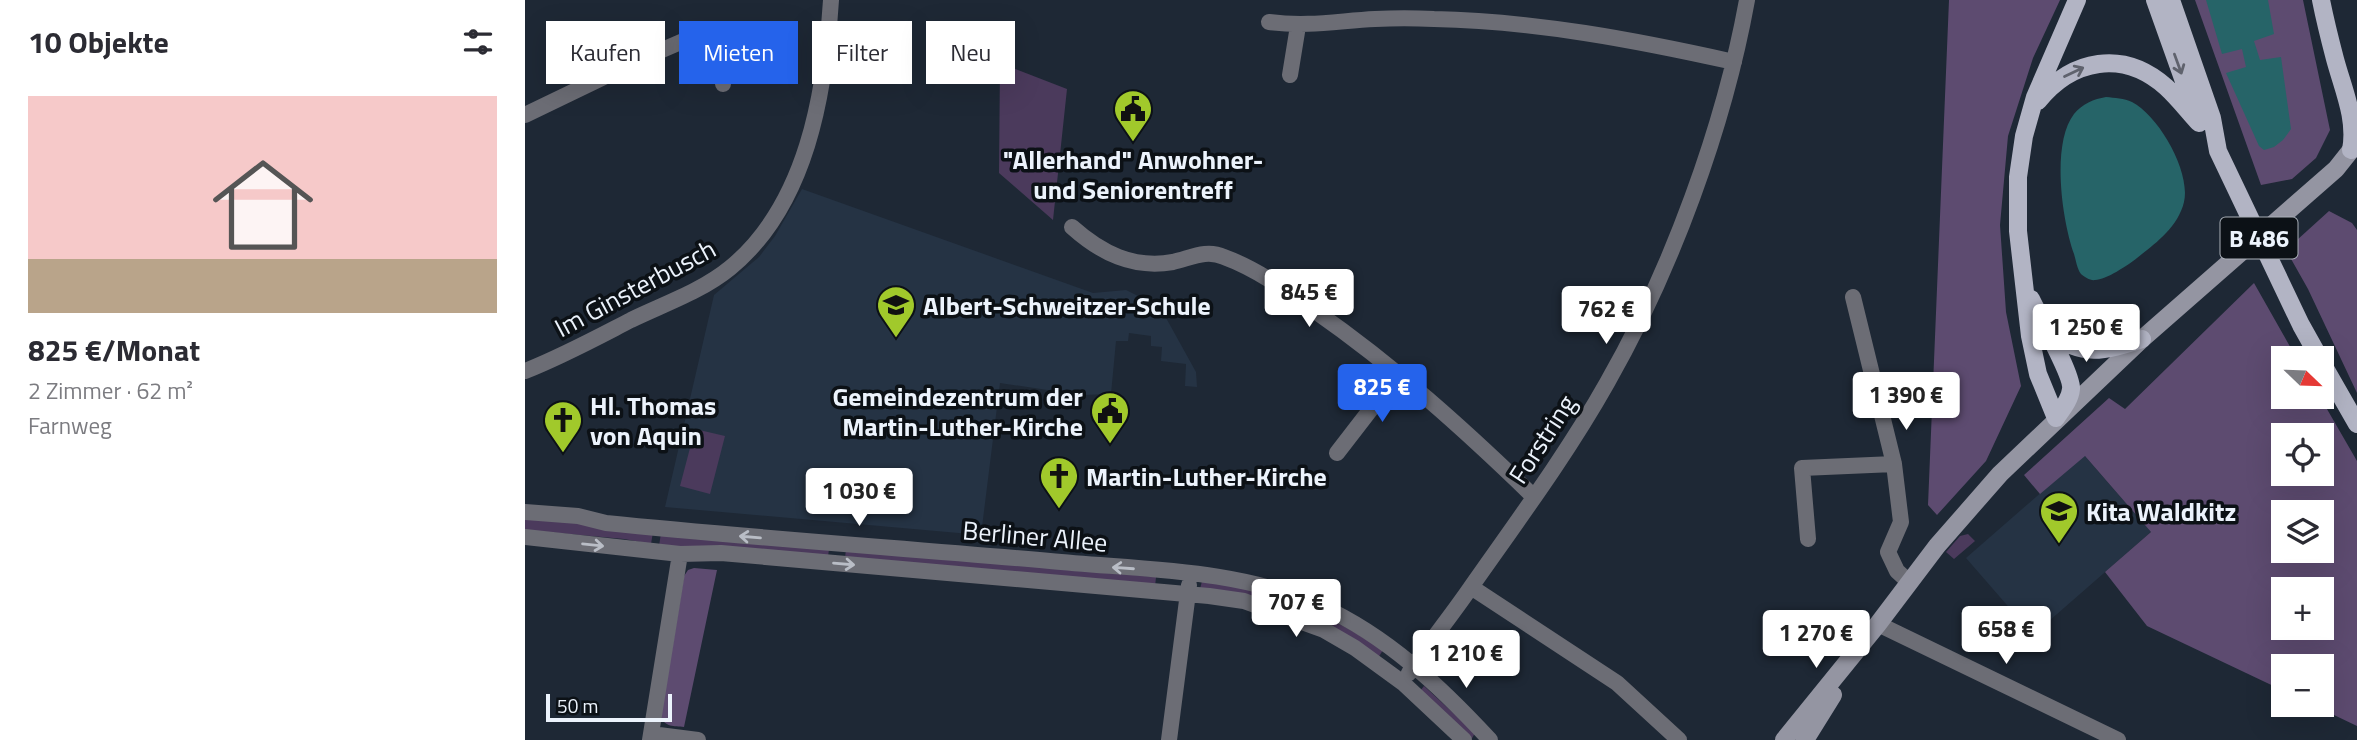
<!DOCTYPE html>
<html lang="de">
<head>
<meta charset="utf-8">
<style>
	body { margin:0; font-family:"Titillium Web",sans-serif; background:#f2f2f3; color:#2b2b33; height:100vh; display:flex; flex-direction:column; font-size:26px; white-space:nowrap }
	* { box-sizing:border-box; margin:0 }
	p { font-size:23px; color:#7c7c81 }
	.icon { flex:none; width:38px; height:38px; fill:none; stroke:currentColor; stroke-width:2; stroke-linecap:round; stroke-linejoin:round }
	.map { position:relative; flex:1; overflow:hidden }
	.side { display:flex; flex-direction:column; background:#fff; width:525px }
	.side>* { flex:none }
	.guide { position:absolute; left:21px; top:21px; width:665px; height:63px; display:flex; gap:14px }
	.needle { width:46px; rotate:113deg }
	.controls { position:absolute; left:1746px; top:346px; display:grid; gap:14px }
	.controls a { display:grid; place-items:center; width:63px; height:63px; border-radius:0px; background:#fff; box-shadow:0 7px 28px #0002; font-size:35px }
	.scale { position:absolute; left:21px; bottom:18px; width:126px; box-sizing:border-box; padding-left:7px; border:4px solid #ecf3fc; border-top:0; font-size:19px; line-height:24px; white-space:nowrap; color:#ecf3fc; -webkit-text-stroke:5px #0c1116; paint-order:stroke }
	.price { position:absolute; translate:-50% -60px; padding:0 16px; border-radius:7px; background:#fff; color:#222; font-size:23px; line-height:46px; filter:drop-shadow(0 2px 4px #0008) }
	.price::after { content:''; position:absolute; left:50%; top:42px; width:21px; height:16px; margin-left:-10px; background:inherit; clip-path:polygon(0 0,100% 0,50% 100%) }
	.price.selected { background:#2563eb; color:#fff }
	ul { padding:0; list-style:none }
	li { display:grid; align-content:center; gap:14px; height:371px; padding:0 28px }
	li+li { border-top:2px solid #e1e1e2 }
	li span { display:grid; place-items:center; height:217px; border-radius:0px; color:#555 }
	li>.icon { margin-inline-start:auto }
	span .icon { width:126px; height:126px; fill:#fffc; stroke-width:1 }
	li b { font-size:30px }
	h2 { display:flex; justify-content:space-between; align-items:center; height:84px; padding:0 28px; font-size:30px }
	.chip { padding:0 24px; border-radius:0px; background:#fff; box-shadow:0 7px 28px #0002; font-size:24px; line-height:63px }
	.chip.selected { background:#2563eb; color:#fff }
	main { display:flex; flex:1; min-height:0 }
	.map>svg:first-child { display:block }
	.built { fill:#253344 }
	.green { fill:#4b3a5c }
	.forest { fill:#5d4b70; fill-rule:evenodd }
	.water { fill:#266468 }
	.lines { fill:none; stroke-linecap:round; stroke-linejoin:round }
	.street { stroke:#6c6d75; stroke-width:16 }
	.secondary { stroke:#9495a2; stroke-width:18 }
	.primary { stroke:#b2b4c4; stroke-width:18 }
	.oneway { stroke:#5f626d }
	.oneway2 { stroke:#b9bdc6 }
	.labels { text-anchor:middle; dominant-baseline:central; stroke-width:7; stroke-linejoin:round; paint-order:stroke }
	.shield { fill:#0c1116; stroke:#a9afb7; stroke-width:2 }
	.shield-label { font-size:24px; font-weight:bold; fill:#ecf3fc }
	.poi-label { font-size:26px; font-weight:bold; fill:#ecf3fc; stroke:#0c1116; text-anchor:start }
	.street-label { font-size:26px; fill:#ecf3fc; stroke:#0c1116 }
</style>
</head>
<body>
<main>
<section class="side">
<h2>10 Objekte<svg class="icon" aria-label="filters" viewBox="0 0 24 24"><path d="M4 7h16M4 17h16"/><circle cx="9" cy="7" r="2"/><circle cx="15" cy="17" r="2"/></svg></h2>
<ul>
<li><span style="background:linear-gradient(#f6c9c9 75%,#b9a48a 0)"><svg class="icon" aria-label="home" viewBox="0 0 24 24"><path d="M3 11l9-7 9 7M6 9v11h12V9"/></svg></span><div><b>825 €/Monat</b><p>2 Zimmer · 62 m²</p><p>Farnweg</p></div></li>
</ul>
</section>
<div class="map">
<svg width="1832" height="740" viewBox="0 0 1832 740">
	<rect width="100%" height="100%" fill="#1e2835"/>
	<!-- built -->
	<path class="built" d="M 277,189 L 568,293 L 601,290 L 635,307 L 671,372 L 672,387 L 660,386 L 661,364 L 636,361 L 637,347 L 626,346 L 626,336 L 604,333 L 603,341 L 591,341 L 586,394 L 556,395 L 475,383 L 456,535 L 140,507 L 189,295 L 234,257 L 250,236 Z
		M 1559,455 L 1626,532 L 1508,635 L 1441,558 Z"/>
	<!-- green -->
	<path class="green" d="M 475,63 L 542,89 L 528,220 L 474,173 Z
		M 170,429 L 200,436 L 185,494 L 155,486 Z
		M 0,516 L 128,532 L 126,544 L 99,539 L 0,530 Z
		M 136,533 L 304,549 L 303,557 L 170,546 L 134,546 Z
		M 1443,534 L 1450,541 L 1429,559 L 1421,552 L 1435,536 Z
		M 321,549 L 631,577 L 630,587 L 320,558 Z
		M 677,581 C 701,586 728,589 751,596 C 790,609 824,628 858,650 L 853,658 L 675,589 Z
		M 899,686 L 950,733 L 946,740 L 895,691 Z"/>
	<!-- forest -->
	<path class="forest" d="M 1424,0 L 1535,0 L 1508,58 L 1483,136 L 1475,225 L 1481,312 L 1496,386 L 1461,461 L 1412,515 L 1403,505 Z
		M 1670,0 L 1778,0 L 1805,130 L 1791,158 L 1767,179 L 1736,185 Z
		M 1804,211 L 1827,223 L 1832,230 L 1832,393 L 1783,289 L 1761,250 Z
		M 1729,283 L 1772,359 L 1759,359 L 1759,397 L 1795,397 L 1832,461 L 1832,726 L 1788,705 L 1797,705 L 1797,667 L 1759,667 L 1759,691 L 1622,626 L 1580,572 L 1626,532 L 1560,456 L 1515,494 L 1499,475 L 1584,398 L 1600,409 ZM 1759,436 L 1797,436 L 1797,474 L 1759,474 ZM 1759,513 L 1797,513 L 1797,551 L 1759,551 ZM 1759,590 L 1797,590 L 1797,628 L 1759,628 Z
		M 169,568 L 192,570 L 159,727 C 149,726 140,727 136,717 L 159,576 L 163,570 Z"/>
	<!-- water -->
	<path class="water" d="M 1681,0 L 1743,0 L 1749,34 L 1729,41 L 1735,60 L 1756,57 L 1766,129 L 1758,140 L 1749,147 L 1739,150 L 1734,146 L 1701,73 L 1721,67 L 1717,49 L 1697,54 Z
		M 1581,97 C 1590,98 1599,98 1607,102 C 1634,116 1666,172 1659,202 C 1653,227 1631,243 1612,258 C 1603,265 1581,280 1570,280 C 1566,281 1559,277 1556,274 C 1552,269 1551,260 1549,254 C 1537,220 1526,144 1549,114 C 1557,104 1569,99 1581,97 Z"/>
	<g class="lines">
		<!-- street -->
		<path class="street" d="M 744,22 C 784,27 812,21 850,19 C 869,18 889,18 909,19 C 1010,21 1110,40 1209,62
			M 765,75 L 773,26
			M 0,115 L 114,60 L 165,38 L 182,35 L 196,36 L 198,84
			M 547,227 C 576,253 608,269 648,262 C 666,258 681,249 699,257 C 732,269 762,291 790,311 C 869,366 940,430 1009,497
			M 1328,297 L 1369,464 L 1376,522 L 1363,552 L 1372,571 L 1384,582
			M 0,371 C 36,357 71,338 106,320 C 139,304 177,291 205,268 C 282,205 300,93 306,0
			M 812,453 L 873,374
			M 0,512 L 53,516 L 81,523 C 229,538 377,548 525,561 C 616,570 711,568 796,606 C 862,636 916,687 965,740
			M 0,537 L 155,554 L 196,553 L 684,596 L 719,601 L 799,630 L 830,648 L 878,683 L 939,740
			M 1283,539 L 1277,468 L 1369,464
			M 946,587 L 1092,683 L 1154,740
			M 1353,624 L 1593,740
			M 884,673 C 904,643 926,616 946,587 C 993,520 1042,454 1082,383 C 1146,271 1199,127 1222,0
			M 126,734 L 173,740
			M 125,740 L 155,554
			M 644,740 L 664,585"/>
		<!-- secondary -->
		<path class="secondary" d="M 1259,740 L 1353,624 L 1412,546 L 1475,474 L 1617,339 L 1811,169 L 1826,150
			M 1280,740 L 1308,695"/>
		<!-- primary -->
		<path class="primary" d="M 1630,0 L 1671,115
			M 1646,0 L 1687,118 L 1693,151 L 1776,325 L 1795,359
			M 1796,0 C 1800,20 1805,40 1810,59 C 1818,89 1832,119 1826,150
			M 1513,101 C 1547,59 1598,49 1641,87 C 1653,98 1663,111 1674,123
			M 1506,299 C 1514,316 1548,376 1546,389 C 1545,400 1537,409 1531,418
			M 1524,332 C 1557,358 1579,351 1617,339
			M 1797,363 L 1832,424
			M 1531,418 L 1513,374 L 1505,336 L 1493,231 L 1493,177 L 1499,136 L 1510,97 L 1552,0"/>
	</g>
	<!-- one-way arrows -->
	<defs><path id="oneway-shaft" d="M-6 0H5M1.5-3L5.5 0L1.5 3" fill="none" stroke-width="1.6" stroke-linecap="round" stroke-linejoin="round" transform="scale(1.75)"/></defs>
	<g class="oneway">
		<use href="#oneway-shaft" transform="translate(1653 64) rotate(70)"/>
		<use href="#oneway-shaft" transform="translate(1549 72) rotate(-25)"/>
	</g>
	<g class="oneway2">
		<use href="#oneway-shaft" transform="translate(225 537) rotate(-175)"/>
		<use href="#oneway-shaft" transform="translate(68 545) rotate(6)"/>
		<use href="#oneway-shaft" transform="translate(319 564) rotate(5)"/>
		<use href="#oneway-shaft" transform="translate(598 568) rotate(-176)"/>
	</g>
	<!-- icons -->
	<defs>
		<symbol id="civic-pin" viewBox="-11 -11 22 30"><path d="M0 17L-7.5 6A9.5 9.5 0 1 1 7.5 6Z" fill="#a1c92b" stroke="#0c1116"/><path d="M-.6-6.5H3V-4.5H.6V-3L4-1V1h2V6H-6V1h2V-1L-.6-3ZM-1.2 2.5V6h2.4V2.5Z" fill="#111"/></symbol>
		<symbol id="school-pin" viewBox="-11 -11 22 30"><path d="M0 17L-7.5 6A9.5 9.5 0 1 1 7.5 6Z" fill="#a1c92b" stroke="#0c1116"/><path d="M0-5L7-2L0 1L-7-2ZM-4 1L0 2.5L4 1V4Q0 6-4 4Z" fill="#111"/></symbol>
		<symbol id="church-pin" viewBox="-11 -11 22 30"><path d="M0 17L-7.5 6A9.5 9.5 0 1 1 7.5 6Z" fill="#a1c92b" stroke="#0c1116"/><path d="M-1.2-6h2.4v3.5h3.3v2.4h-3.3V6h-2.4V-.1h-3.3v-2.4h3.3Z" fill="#111"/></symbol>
	</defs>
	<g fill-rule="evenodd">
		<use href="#civic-pin" x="586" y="87" width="44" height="60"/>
		<use href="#school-pin" x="349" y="283" width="44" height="60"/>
		<use href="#civic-pin" x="563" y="389" width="44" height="60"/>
		<use href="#church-pin" x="16" y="398" width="44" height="60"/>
		<use href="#church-pin" x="512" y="454" width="44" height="60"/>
		<use href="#school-pin" x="1512" y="489" width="44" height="60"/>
	</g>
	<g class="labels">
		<!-- shield labels -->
		<rect class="shield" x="1695.5" y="217.5" width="77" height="41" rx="5"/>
		<g class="shield-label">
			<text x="1734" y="238">B 486</text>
		</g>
		<!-- poi labels -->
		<g class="poi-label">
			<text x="608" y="159" text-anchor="middle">"Allerhand" Anwohner-<tspan x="608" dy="30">und Seniorentreff</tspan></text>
			<text x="398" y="305">Albert-Schweitzer-Schule</text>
			<text x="558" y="396" text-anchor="end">Gemeindezentrum der<tspan x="558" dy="30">Martin-Luther-Kirche</tspan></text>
			<text x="65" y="405">Hl. Thomas<tspan x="65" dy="30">von Aquin</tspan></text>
			<text x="561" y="476">Martin-Luther-Kirche</text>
			<text x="1561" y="511">Kita Waldkitz</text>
		</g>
		<!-- street labels -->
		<g class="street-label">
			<text transform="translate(110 288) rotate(-28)">Im Ginsterbusch</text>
			<text transform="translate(1017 439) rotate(-57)">Forstring</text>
			<text transform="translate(510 536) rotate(5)">Berliner Allee</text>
		</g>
	</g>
</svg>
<div class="controls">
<a><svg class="needle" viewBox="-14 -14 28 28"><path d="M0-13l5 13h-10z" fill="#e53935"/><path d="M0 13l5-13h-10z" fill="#7c7c81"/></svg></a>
<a><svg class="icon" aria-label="locate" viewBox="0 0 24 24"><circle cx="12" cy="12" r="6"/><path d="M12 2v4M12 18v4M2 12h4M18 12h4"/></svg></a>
<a><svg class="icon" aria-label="layers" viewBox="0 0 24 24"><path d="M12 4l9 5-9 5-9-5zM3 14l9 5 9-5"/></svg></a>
<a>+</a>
<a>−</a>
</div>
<div class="scale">50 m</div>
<b class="price" style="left:784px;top:329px">845 €</b>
<b class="price" style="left:1081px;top:346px">762 €</b>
<b class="price" style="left:1561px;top:364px">1 250 €</b>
<b class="price selected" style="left:857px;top:424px">825 €</b>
<b class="price" style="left:1381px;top:432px">1 390 €</b>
<b class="price" style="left:334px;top:528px">1 030 €</b>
<b class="price" style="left:771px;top:639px">707 €</b>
<b class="price" style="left:1481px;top:666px">658 €</b>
<b class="price" style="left:1291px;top:670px">1 270 €</b>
<b class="price" style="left:941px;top:690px">1 210 €</b>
<div class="guide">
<a class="chip">Kaufen</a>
<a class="chip selected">Mieten</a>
<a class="chip">Filter</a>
<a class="chip">Neu</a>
</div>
</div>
</main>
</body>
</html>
